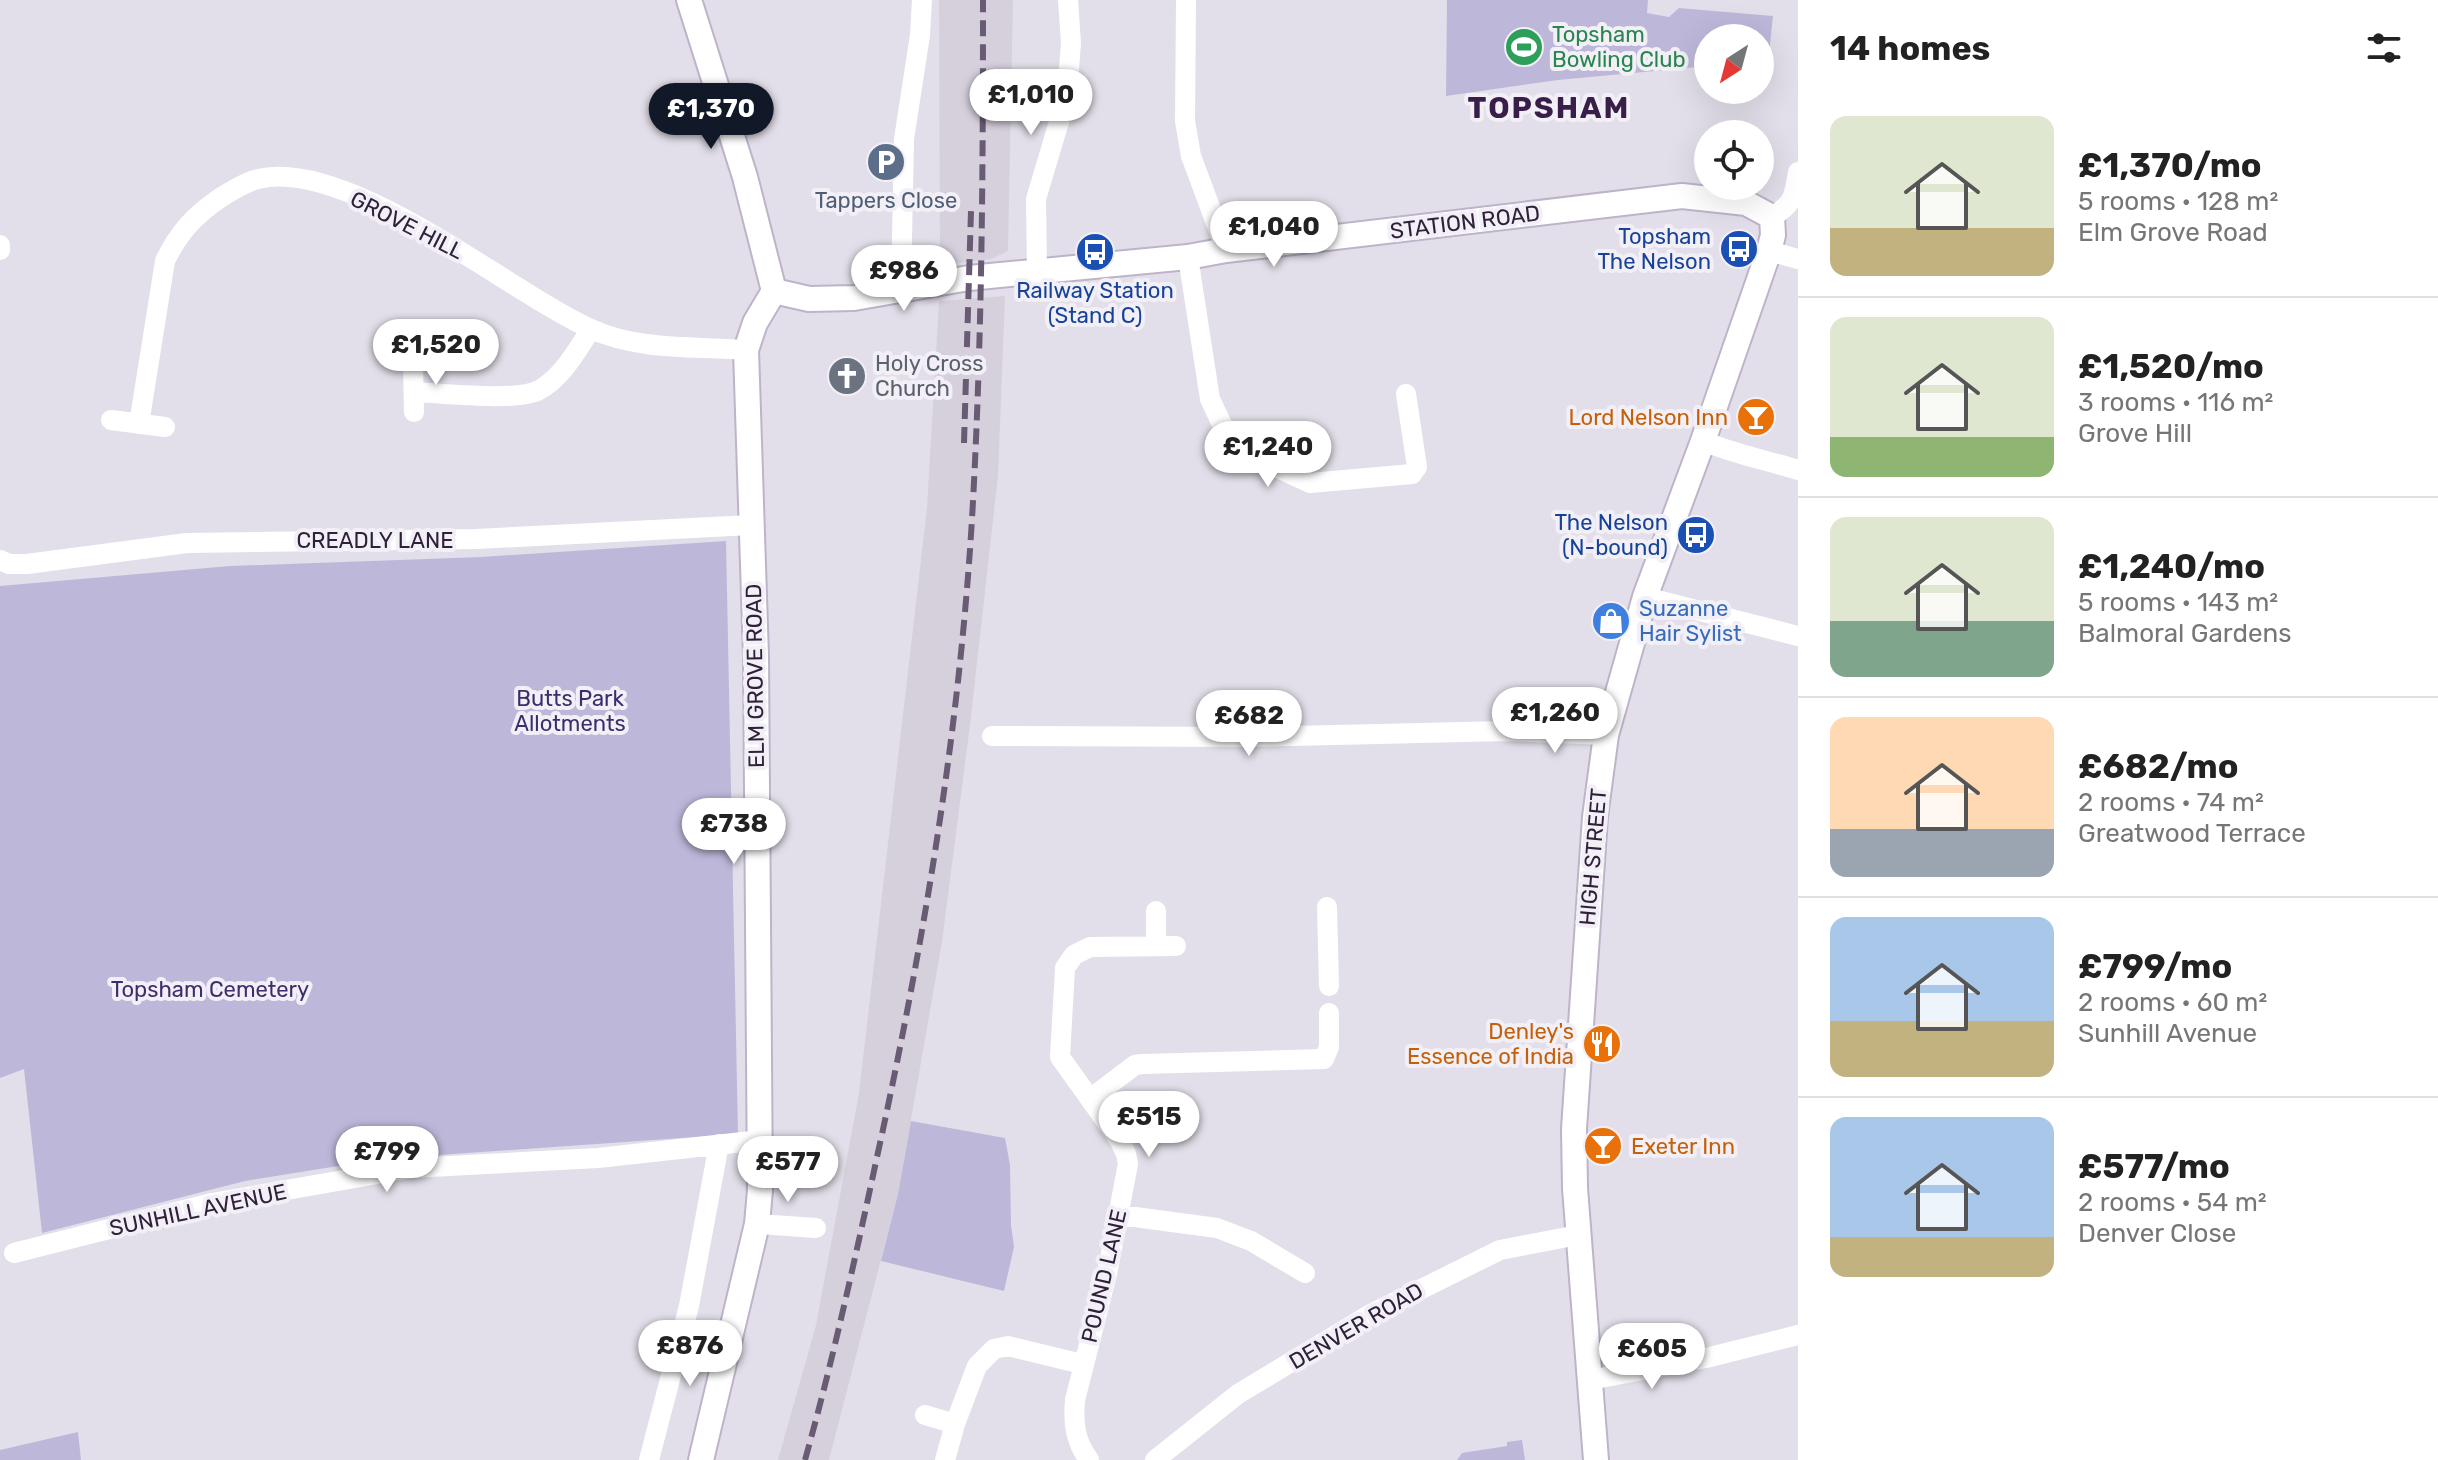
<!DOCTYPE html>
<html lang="en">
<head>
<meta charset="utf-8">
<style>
	body { margin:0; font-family:Rubik,sans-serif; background:#f2f2f2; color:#222; height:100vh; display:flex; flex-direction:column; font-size:30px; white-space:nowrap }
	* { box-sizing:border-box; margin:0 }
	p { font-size:26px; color:#767676 }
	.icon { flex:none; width:44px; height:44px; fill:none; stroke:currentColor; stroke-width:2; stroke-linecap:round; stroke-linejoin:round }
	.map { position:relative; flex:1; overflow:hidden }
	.sheet { display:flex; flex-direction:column; background:#fff; width:640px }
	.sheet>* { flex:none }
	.needle { width:52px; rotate:216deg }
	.tools { position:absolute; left:1694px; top:24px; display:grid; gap:16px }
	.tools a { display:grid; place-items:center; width:80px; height:80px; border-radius:50%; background:#fff; box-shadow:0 8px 32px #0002; font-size:40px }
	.price { position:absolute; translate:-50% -68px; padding:0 18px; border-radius:28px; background:#fff; color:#222; font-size:26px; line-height:52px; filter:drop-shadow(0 2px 4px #0008) }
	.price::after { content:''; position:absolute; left:50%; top:48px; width:24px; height:18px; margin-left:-12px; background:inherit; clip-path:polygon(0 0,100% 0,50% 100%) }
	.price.current { background:#111827; color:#fff }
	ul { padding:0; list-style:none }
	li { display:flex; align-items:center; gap:24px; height:200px; padding:0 32px }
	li+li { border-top:2px solid #e0e0e0 }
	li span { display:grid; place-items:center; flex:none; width:224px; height:160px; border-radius:16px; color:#555 }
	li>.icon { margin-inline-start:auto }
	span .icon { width:96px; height:96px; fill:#fffc; stroke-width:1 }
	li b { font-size:34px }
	h2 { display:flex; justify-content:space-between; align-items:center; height:96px; padding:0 32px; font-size:34px }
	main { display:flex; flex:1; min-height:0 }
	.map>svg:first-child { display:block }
	.built { fill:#d6d0dd }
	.green { fill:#bdb8da }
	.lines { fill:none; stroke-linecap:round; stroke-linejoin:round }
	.secondary-casing { stroke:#beb3c9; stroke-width:28 }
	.street { stroke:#fff; stroke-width:20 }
	.secondary { stroke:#fff; stroke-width:24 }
	.rail { stroke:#6a5b74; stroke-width:6; stroke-dasharray:16 8; stroke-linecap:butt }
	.labels { text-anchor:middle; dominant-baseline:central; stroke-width:8; stroke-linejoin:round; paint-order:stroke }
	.leisure-label { font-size:22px; fill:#27864d; stroke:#f2eff6; text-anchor:start }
	.service-label { font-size:22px; fill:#4e5e75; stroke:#f2eff6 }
	.street-label { font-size:22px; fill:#2f2139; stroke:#f2eff6 }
	.transit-label { font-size:22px; fill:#164399; stroke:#f2eff6; text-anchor:end }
	.worship-label { font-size:22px; fill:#5b616d; stroke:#f2eff6; text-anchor:start }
	.food-label { font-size:22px; fill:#c56008; stroke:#f2eff6; text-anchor:end }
	.shop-label { font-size:22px; fill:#366cbe; stroke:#f2eff6; text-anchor:start }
	.park-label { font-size:22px; fill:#3d2d6d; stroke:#f2eff6 }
	.district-label { font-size:30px; font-weight:bold; letter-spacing:2px; fill:#391e49; stroke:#f2eff6 }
</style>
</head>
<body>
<main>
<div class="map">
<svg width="1798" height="1460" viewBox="0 0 1798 1460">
	<rect width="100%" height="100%" fill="#e3dfea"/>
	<!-- built -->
	<path class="built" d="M 939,0 L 1013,0 L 1008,251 L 991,259 L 940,265 Z
		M 1005,296 L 998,476 L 970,725 L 942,942 L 898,1194 L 829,1460 L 778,1460 L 816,1325 L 859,1093 L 927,508 L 939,301 Z"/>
	<!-- green -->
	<path class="green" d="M 1447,0 L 1648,0 L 1647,13 L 1669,17 L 1679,8 L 1773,16 L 1767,72 L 1760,71 L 1760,38 L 1708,38 L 1708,66 L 1558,80 L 1446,96 Z
		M 726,541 L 738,1134 L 382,1159 L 245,1181 L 42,1233 L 24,1069 L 0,1078 L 0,586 L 230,566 L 481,557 Z
		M 911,1121 L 1005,1138 L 1010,1165 L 1011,1225 L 1014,1247 L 1004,1291 L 881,1261 L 898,1194 Z
		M 78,1432 L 81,1460 L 0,1460 L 0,1450 Z
		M 1522,1440 L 1525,1460 L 1457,1460 L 1462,1453 L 1507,1446 L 1507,1442 Z"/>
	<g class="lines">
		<defs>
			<path id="secondary" d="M 689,0 L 745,177 L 774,291 L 755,323 L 746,350 L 756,657 L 760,1190 L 757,1224 L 701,1460
				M 774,291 L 809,299 L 854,298 L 969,278 L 1188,257 L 1226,250 L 1682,196 L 1746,203 L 1772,217 L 1773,235 L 1769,251 L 1703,441 L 1645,597 L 1606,735 L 1595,817 L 1574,1129 L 1575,1188 L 1596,1460"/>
		</defs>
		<!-- secondary casing -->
		<use href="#secondary" class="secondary-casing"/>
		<!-- street -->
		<path class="street" d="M 1186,0 L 1185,121 L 1191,156 L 1226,250
			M 1772,217 C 1794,203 1794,197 1798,172
			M 0,245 L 0,250
			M 1769,251 L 1798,259
			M 1188,257 L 1210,399 L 1226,433 L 1243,452 L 1310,483 L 1412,474 L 1417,467 L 1406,394
			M 1037,271 L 1036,199 L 1067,95 L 1071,43 L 1068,0
			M 901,289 L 904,139 L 920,35 L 922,0
			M 413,363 L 414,412
			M 414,392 C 441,393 518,402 539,390 C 562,378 577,350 591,329
			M 111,420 L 165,427
			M 139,424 L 165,261 C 179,232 194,216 220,198 C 232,191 244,182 258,179 C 348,157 509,292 591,329 C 640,351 694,346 746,350
			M 1703,441 C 1734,454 1766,460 1798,470
			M 0,560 L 9,564 L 27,564 L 187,543 L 476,539 L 751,525
			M 1645,597 L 1798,636
			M 992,736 L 1245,737 L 1506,731 L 1606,735
			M 1327,907 L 1329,986
			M 1156,911 L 1156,946
			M 1090,1099 L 1135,1065 L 1142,1064 L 1324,1059 L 1329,1047 L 1329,1013
			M 1120,1215 L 1217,1228 L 1251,1241 L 1305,1273
			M 757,1224 L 816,1228
			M 14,1253 L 212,1203 L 412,1168 L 598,1158 L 761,1140
			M 1590,1380 L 1706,1358 L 1798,1335
			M 925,1415 L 955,1424 L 945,1460
			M 955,1424 L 977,1366 L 994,1349 L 1008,1346 L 1082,1364
			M 649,1460 L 689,1306 L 719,1144
			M 1089,1460 C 1075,1441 1073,1423 1075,1400 L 1107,1274 L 1128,1164 L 1126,1154 L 1120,1141 L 1060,1057 L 1065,968 L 1074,955 L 1090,947 L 1176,946
			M 1155,1460 L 1238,1394 L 1369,1315 L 1500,1250 L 1578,1235"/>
		<!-- secondary -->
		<use href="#secondary" class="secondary"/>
		<!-- rail -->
		<path class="rail" d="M 964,443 L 971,211
			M 805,1460 C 833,1360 855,1259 877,1157 C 923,947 959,734 972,519 C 982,346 983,173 983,0"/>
	</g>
	<!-- icons -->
	<defs>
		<symbol id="stadium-disc" viewBox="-11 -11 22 22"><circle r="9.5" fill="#2e9e5b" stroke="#f2eff6"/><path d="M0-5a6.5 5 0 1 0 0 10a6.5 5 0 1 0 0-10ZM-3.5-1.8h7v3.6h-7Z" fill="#fff"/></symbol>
		<symbol id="parking-disc" viewBox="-11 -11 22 22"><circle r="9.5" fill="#5c6f8a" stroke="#f2eff6"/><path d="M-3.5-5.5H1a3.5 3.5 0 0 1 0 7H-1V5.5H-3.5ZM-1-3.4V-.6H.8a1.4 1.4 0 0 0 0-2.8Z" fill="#fff"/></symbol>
		<symbol id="bus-disc" viewBox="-11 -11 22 22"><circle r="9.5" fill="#1a4fb4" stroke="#f2eff6"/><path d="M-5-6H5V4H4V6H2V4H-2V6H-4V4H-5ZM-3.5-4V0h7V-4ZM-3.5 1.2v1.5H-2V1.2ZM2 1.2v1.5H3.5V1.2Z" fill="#fff"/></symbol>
		<symbol id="church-disc" viewBox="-11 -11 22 22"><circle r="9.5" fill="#6b7280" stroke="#f2eff6"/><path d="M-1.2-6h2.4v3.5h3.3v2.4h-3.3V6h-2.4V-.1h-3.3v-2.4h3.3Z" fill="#fff"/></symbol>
		<symbol id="bar-disc" viewBox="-11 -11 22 22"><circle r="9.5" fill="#e8710a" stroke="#f2eff6"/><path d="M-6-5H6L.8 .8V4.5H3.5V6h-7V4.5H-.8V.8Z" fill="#fff"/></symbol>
		<symbol id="shop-disc" viewBox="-11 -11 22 22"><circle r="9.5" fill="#3f7fe0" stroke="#f2eff6"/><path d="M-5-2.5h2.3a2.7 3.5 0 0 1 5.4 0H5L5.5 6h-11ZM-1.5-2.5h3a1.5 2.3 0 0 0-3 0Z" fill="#fff"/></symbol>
		<symbol id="restaurant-disc" viewBox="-11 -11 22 22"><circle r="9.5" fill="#e8710a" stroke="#f2eff6"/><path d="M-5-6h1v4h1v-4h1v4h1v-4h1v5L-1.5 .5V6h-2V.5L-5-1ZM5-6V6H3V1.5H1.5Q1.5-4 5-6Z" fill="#fff"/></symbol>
	</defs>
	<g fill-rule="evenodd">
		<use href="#stadium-disc" x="1502" y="25" width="44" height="44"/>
		<use href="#parking-disc" x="864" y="140" width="44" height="44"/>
		<use href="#bus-disc" x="1717" y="227" width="44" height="44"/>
		<use href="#bus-disc" x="1073" y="230" width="44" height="44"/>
		<use href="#church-disc" x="825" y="354" width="44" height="44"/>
		<use href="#bar-disc" x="1734" y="395" width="44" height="44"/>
		<use href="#bus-disc" x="1674" y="513" width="44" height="44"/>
		<use href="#shop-disc" x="1589" y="599" width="44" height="44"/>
		<use href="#restaurant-disc" x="1580" y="1022" width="44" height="44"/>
		<use href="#bar-disc" x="1581" y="1124" width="44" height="44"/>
	</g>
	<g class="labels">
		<!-- leisure labels -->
		<g class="leisure-label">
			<text x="1552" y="34">Topsham<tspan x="1552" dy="25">Bowling Club</tspan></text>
		</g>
		<!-- service labels -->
		<g class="service-label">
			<text x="886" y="200">Tappers Close</text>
		</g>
		<!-- street labels -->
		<g class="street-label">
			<text transform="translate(1465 222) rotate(-7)">STATION ROAD</text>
			<text transform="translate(407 225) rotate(27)">GROVE HILL</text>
			<text x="375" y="540">CREADLY LANE</text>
			<text transform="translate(755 676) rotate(-91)">ELM GROVE ROAD</text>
			<text transform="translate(1593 857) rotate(-85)">HIGH STREET</text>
			<text transform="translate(198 1210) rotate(-12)">SUNHILL AVENUE</text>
			<text transform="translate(1104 1276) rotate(-77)">POUND LANE</text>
			<text transform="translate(1356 1326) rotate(-30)">DENVER ROAD</text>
		</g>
		<!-- transit labels -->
		<g class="transit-label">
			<text x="1711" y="236">Topsham<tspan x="1711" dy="25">The Nelson</tspan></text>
			<text x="1095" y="290" text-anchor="middle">Railway Station<tspan x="1095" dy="25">(Stand C)</tspan></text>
			<text x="1668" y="522">The Nelson<tspan x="1668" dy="25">(N-bound)</tspan></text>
		</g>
		<!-- worship labels -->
		<g class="worship-label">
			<text x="875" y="363">Holy Cross<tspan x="875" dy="25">Church</tspan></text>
		</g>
		<!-- food labels -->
		<g class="food-label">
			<text x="1728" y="417">Lord Nelson Inn</text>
			<text x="1574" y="1031">Denley's<tspan x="1574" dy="25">Essence of India</tspan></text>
			<text x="1631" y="1146" text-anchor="start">Exeter Inn</text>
		</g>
		<!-- shop labels -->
		<g class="shop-label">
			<text x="1639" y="608">Suzanne<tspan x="1639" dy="25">Hair Sylist</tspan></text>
		</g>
		<!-- park labels -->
		<g class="park-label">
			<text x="570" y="698">Butts Park<tspan x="570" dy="25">Allotments</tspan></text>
			<text x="210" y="989">Topsham Cemetery</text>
		</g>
		<!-- district labels -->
		<g class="district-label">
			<text x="1549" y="108">TOPSHAM</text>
		</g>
	</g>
</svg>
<div class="tools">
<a><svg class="needle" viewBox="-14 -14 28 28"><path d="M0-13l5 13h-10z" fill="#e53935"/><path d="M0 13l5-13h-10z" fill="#767676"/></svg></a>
<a><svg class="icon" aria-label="locate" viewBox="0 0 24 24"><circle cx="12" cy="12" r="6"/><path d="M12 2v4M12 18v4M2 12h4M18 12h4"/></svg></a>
</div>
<b class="price" style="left:1031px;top:137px">£1,010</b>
<b class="price current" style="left:711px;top:151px">£1,370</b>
<b class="price" style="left:1274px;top:269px">£1,040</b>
<b class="price" style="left:904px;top:313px">£986</b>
<b class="price" style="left:436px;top:387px">£1,520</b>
<b class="price" style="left:1268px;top:489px">£1,240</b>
<b class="price" style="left:1555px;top:755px">£1,260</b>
<b class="price" style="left:1249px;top:758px">£682</b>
<b class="price" style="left:734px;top:866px">£738</b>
<b class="price" style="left:1149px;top:1159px">£515</b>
<b class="price" style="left:387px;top:1194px">£799</b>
<b class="price" style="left:788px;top:1204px">£577</b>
<b class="price" style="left:690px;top:1388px">£876</b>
<b class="price" style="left:1652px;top:1391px">£605</b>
</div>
<section class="sheet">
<h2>14 homes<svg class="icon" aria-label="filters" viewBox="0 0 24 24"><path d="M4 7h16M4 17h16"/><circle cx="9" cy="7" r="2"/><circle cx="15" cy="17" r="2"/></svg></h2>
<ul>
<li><span style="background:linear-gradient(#dfe7d0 70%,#c2b280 0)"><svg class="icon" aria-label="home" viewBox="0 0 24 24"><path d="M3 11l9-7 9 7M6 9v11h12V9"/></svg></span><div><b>£1,370/mo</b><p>5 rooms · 128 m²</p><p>Elm Grove Road</p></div></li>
<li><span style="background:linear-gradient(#dfe7d0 75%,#8fb573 0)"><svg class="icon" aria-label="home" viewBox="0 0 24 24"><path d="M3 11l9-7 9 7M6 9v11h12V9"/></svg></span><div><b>£1,520/mo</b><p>3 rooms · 116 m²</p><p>Grove Hill</p></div></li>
<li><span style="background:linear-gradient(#dfe7d0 65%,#7fa58c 0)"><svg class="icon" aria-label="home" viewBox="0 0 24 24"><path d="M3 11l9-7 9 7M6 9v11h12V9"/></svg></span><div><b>£1,240/mo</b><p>5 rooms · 143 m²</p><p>Balmoral Gardens</p></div></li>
<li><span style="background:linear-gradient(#ffd9b3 70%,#9aa5b1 0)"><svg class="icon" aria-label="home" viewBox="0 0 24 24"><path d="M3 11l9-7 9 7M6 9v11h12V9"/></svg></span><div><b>£682/mo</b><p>2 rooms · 74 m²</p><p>Greatwood Terrace</p></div></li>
<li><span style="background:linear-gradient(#a9c7e8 65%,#c2b280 0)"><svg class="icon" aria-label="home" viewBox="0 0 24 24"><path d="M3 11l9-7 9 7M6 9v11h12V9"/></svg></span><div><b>£799/mo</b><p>2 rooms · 60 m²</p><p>Sunhill Avenue</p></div></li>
<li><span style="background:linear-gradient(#a9c7e8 75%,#c2b280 0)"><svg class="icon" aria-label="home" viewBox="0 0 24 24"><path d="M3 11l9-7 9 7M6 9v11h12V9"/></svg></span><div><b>£577/mo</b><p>2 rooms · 54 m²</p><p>Denver Close</p></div></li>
</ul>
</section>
</main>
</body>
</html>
